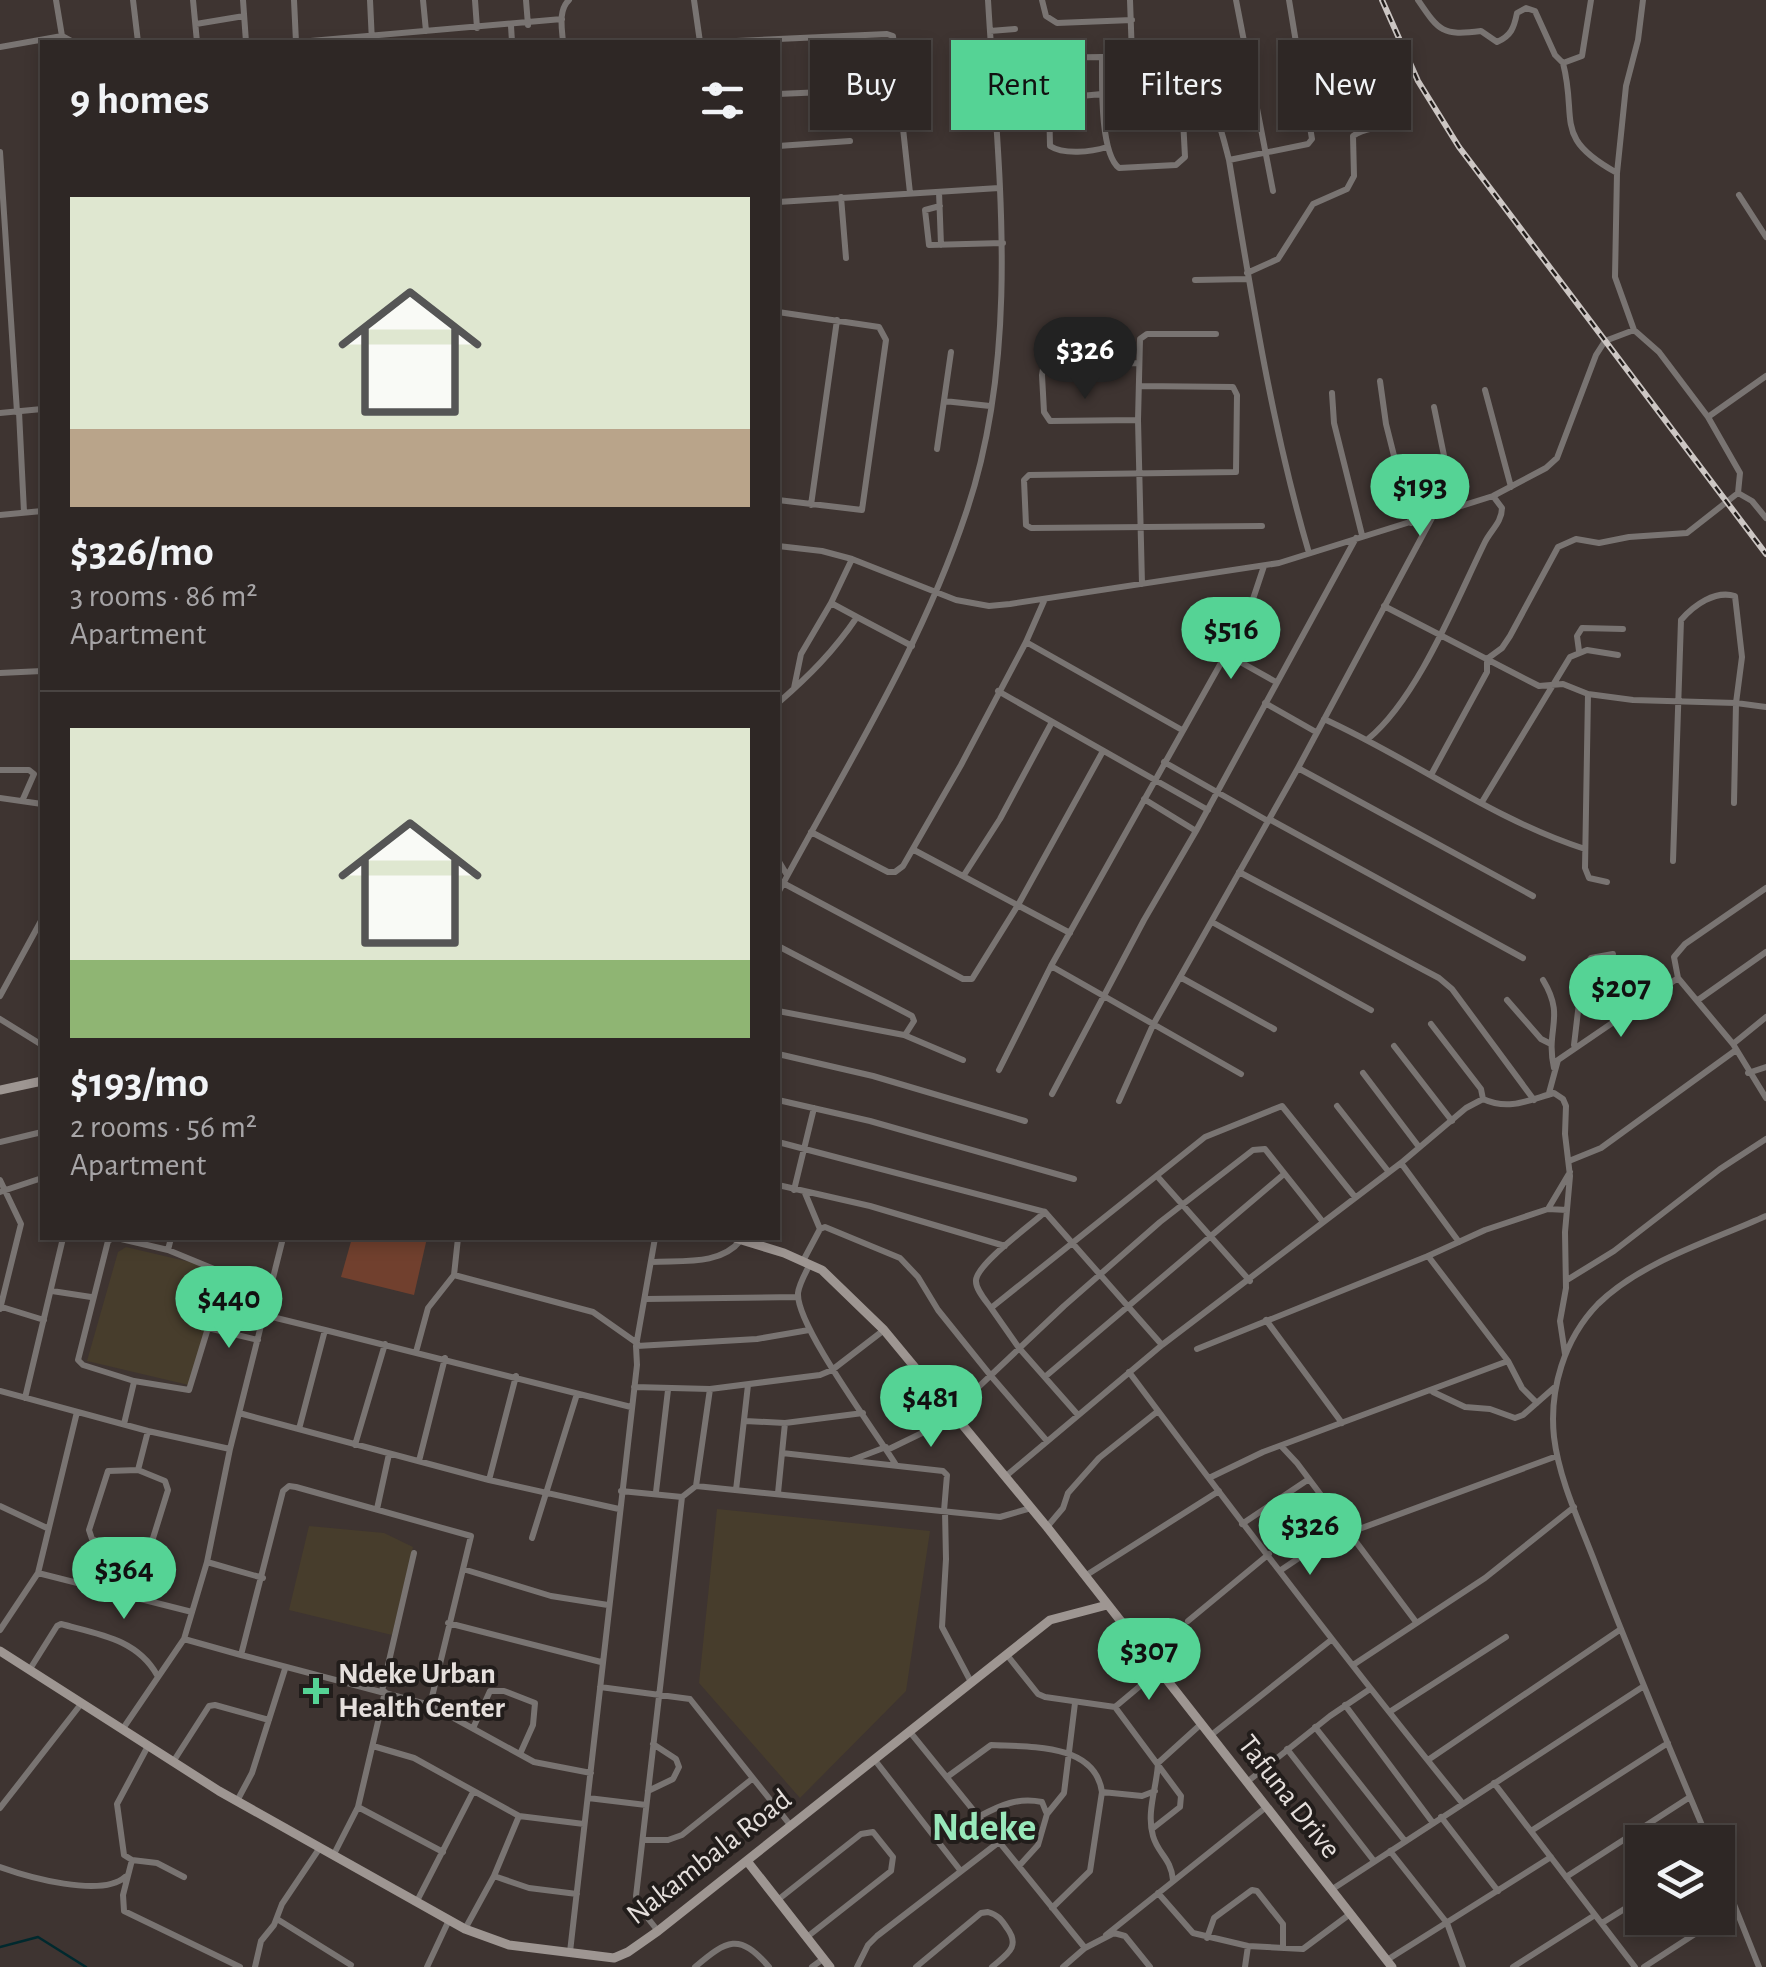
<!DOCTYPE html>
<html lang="en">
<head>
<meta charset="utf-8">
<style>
	body { margin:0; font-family:"Alegreya Sans",sans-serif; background:#362f2d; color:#f1f3f6; height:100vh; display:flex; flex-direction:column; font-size:38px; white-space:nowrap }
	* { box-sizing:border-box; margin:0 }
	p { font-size:32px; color:#a7a5a7 }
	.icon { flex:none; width:55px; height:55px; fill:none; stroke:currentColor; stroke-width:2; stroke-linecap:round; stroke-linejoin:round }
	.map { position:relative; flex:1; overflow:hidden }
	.details { position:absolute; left:40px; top:40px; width:740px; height:1200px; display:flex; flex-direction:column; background:#2e2725; border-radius:0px; box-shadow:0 5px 15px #0003,0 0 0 2px #494442 }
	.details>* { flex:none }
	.guide { position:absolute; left:810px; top:40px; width:805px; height:90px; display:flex; gap:20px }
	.fabs { position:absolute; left:1625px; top:1825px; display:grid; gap:20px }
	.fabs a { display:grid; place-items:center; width:110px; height:110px; border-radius:0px; background:#2e2725; box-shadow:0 5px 15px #0003,0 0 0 2px #494442; font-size:50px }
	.price { position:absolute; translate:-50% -85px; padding:0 22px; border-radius:35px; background:#55d395; color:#111; font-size:32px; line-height:65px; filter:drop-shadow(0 2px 5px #0008) }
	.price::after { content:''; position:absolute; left:50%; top:60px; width:30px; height:22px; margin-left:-15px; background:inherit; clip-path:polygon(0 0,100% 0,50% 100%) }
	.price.current { background:#222; color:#fff }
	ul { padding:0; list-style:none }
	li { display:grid; align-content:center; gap:20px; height:530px; padding:0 30px }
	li+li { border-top:2px solid #494442 }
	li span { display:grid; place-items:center; height:310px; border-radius:0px; color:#555 }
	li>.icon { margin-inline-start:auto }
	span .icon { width:180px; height:180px; fill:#fffc; stroke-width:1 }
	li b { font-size:42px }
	h2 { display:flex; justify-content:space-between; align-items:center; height:120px; padding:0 30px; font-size:42px }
	.pill { padding:0 35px; border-radius:0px; background:#2e2725; box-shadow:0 5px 15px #0003,0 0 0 2px #494442; font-size:35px; line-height:90px }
	.pill.current { background:#55d395; color:#111 }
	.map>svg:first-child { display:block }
	.education { fill:#473d2c }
	.green { fill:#71402e }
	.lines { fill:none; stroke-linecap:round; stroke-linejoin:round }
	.stream { stroke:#00292e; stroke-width:2.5 }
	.street { stroke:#797472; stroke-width:6 }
	.secondary { stroke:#9e9692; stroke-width:9 }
	.rail-casing { stroke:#ccc6c3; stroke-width:6 }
	.rail { stroke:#221d1b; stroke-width:2.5; stroke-dasharray:8; stroke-linecap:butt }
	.poi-dot { fill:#55d395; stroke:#221d1b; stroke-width:4 }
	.labels { text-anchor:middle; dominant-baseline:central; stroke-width:8; stroke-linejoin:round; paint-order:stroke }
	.poi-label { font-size:30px; font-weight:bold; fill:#e5dfdc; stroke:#221d1b; text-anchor:start }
	.street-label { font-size:30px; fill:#e5dfdc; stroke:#221d1b }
	.district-label { font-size:40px; font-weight:bold; fill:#98e8bb; stroke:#221d1b }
</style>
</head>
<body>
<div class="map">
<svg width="1766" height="1967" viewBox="0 0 1766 1967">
	<rect width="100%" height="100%" fill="#3e3431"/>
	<!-- education -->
	<path class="education" d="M 126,1247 L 215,1268 L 219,1276 L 193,1386 L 87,1361 L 118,1252 Z
		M 717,1509 L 930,1531 L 906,1691 L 800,1798 L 699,1683 Z
		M 309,1526 L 384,1533 L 413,1547 L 392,1635 L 289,1610 Z"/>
	<!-- green -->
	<path class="green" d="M 352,1238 L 427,1238 L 414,1295 L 341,1277 Z"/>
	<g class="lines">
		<!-- stream -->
		<path class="stream" d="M 0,1947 L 38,1937 L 86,1967"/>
		<!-- street -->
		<path class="street" d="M 56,0 L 62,36 L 73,42
			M 133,0 L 138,42
			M 193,0 L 197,42
			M 243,0 L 246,42
			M 294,0 L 296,42
			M 370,0 L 372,42
			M 423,0 L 426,31
			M 475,0 L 477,28
			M 526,0 L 528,25
			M 694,0 L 700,42
			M 1042,0 L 1046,16 L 1057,23 L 1132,20
			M 1130,0 L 1132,56
			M 1236,0 L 1273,191
			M 1418,0 C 1439,31 1442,36 1481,31 L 1497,42 C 1511,36 1514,28 1517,13 L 1526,8 L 1535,11 L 1555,55 L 1563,63 C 1578,121 1552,137 1617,173
			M 196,24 L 244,16
			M 511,26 L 512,42
			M 990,31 L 1015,29
			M 299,42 L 562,19
			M 563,42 C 562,29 558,10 569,0
			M 714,42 L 887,34 L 893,36 L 910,193
			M 0,47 L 62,36
			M 1102,58 C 1102,84 1100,153 1119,168 L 1176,165 L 1185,157 L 1183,119 L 1176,112 L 1105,114
			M 993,63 C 1047,61 1156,42 1196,83 C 1216,104 1222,133 1229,160 C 1251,292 1271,424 1309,553
			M 1563,63 L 1582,56 L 1591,0
			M 778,94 L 847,91
			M 1102,94 L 1049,99 L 1050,146 C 1064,155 1091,152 1107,147
			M 778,146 L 850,141
			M 0,152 L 17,412
			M 1229,160 L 1308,144 L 1312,139 L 1289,0
			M 939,192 L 941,245
			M 1739,195 L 1766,237
			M 841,197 L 846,258
			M 778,202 L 999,188
			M 940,206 L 925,210 L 929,245 L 1003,243
			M 1247,273 L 1278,259 L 1313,204 L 1347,189 L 1354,176 L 1353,136 C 1365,126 1382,130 1396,120 L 1397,106 L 1382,77
			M 1195,280 L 1248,279
			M 778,312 L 879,327 L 886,340 L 862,510 L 778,500
			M 1634,330 L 1615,277 L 1617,173 L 1626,86 L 1638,40 L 1643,0
			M 1380,381 L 1386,424 L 1411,523
			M 1139,386 L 1233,387 L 1237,395 L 1236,472 L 1029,475 L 1024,480 L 1026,525 L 1031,528 L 1262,526
			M 1485,390 L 1511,487
			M 1332,393 L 1334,423 L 1362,535
			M 944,401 L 990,406
			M 1434,407 L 1455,509
			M 19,412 L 24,512
			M 0,413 L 42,409
			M 1708,417 L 1740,473 L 1738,493 L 1752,501 L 1766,518
			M 1138,420 L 1050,421 L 1044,412 L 1042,375 L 1043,369 L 1050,365 L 1138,363
			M 937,449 L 951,352
			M 811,505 L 837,320
			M 0,515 L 42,511
			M 778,546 L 822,551 L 852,559 L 956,600 L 989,606 L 1010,604 L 1279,563 L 1493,496 L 1546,468 L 1557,458 L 1596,355 L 1605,341 L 1634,330 L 1659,352 L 1708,417 L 1766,376
			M 1142,584 L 1138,420 L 1140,339 L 1147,334 L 1216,334
			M 831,603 L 852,559
			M 1384,606 L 1539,686 L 1563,684 L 1588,694 L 1633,700 L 1736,703 L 1734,803
			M 1026,642 L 1182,730
			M 1579,651 L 1577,636 L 1582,628 L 1623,629
			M 1226,654 L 1276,682
			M 0,673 L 42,671
			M 794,688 L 801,654 L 831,603 L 857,617
			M 998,691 L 1208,810
			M 1588,694 L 1585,868 L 1589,878 L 1607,882
			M 778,703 C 809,676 834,651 857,617 L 912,646
			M 1265,703 L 1316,732
			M 1324,719 C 1412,759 1492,819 1585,849
			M 1368,739 C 1418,698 1456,601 1485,542 C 1491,530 1502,522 1502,508 L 1493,496
			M 1164,762 L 1268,821
			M 1298,768 L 1533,896
			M 0,770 L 29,770 L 34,774 L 23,799
			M 1431,775 L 1487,672 L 1487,659 L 1502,648 L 1510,636 L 1558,547 L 1576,539 L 1599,543 L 1629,537 L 1687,533 L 1738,493
			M 0,798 L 42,804
			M 1144,799 L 1196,831
			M 1482,802 L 1570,657 L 1587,650 L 1618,655
			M 1269,819 L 1523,958
			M 811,832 L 888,872 L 895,872 L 903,866 L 961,765 L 1026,642 L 1044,601
			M 914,850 L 1070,933
			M 778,860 L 787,875
			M 1673,861 L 1681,620 C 1694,605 1715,590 1735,596 L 1742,657 L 1736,703 L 1766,707
			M 1239,872 L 1439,978 L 1452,989 L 1534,1100
			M 964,875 L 1000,819 L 1052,722
			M 783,883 L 963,979 L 972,979 L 1018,905 L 1103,751
			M 778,893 C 845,768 921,648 966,513 C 1022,348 998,169 988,0
			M 1212,922 L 1371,1010
			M 778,946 L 912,1016 L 914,1021 L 905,1035
			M 1051,966 L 1241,1074
			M 1180,977 L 1274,1029
			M 1543,980 C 1566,1018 1545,1028 1554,1068
			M 0,996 L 42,919
			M 1507,1000 L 1541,1039 L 1551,1044
			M 1698,1000 L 1766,952
			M 778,1011 L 904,1035 L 963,1060
			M 1766,1017 L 1733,1044 L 1766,1098
			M 0,1019 L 42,1045
			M 1431,1024 L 1481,1089 L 1483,1099
			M 1733,1044 L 1678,978 L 1674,957 L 1685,944 L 1766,888
			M 1574,1045 L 1583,969 L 1591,958 L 1613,954
			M 1394,1046 L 1452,1121
			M 778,1054 L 873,1076 L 1025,1121
			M 999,1070 L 1051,966 L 1226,654 L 1252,602 L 1264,566
			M 1363,1073 L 1419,1147
			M 1748,1073 L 1766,1067
			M 1549,1093 L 1558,1060 L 1678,978
			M 1052,1094 L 1144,920 L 1196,831 L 1356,538
			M 778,1100 L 870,1121 L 1074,1179
			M 1119,1101 L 1153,1025 L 1298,768 L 1433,516
			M 1337,1106 L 1388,1171
			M 0,1142 L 42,1132
			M 778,1142 L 1045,1212 L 1162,1345
			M 1569,1161 L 1601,1148 L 1736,1050
			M 1401,1163 L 1459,1242
			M 1157,1176 L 1250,1281
			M 0,1180 L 21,1224 L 0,1309
			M 778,1185 L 870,1206 L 1005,1246
			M 794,1190 L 814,1108
			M 0,1192 L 42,1178
			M 805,1193 L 820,1229
			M 1548,1209 L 1570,1172
			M 113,1238 L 108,1241 L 78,1360 L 83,1365 L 134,1381 L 189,1390 L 208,1328 L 219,1271 L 168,1250 L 117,1238
			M 168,1250 L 171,1238
			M 1428,1256 L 1508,1361 L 1522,1388 L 1537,1403
			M 803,1261 L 820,1229 L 825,1227 L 900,1258 L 918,1277 L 938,1310 L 991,1376 L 1047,1441
			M 651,1262 C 682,1260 720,1266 741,1240
			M 810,1264 C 806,1272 799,1284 798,1293 C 796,1326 876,1432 896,1465
			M 454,1275 L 593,1312 L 637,1343
			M 1567,1280 L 1614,1251 L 1720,1169 L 1766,1139
			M 52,1291 L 91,1297
			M 645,1299 L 798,1297
			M 2,1307 L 44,1320
			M 991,1308 C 986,1301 975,1289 976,1280 C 978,1263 1031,1225 1045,1212
			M 264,1315 L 325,1330 L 299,1429
			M 1266,1320 L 1342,1423
			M 208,1328 L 258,1340
			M 325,1330 L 631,1407
			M 637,1346 L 757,1339 L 809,1330
			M 1197,1349 L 1428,1256 L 1485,1230 L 1548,1209 L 1567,1210
			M 416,1352 L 428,1308 L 454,1275 L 458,1238
			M 1129,1372 C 1238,1518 1348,1663 1463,1804
			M 1046,1376 L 1284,1174
			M 634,1387 L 710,1389 L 820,1375 L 832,1370 L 884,1330
			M 0,1391 L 148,1431 L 230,1449
			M 1433,1392 L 1465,1407 L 1490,1409 L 1515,1418 L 1523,1415 L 1556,1386
			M 25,1398 L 63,1238
			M 952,1412 L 1064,1306 L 1160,1222 L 1253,1150 L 1265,1149 L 1323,1222
			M 239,1413 L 489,1480 L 619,1509
			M 1078,1415 L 1019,1348 L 991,1308 L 1205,1137 L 1282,1106 L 1355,1197
			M 745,1421 L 785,1423 L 863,1413
			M 124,1424 L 134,1382
			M 355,1445 L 385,1344
			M 1282,1447 L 1297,1463 L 1416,1622
			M 887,1450 L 955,1417
			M 782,1453 L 943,1471 L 947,1475 L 944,1511
			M 852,1460 L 886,1447
			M 419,1461 L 445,1358
			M 138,1470 L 165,1481 L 168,1490 L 149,1551 L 121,1551 L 92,1539 L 89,1530 L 108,1471 Z
			M 138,1470 L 148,1431
			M 1006,1476 L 1162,1345 L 1401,1163 L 1466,1108 L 1483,1099 C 1509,1111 1529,1100 1554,1093 L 1563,1099 L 1566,1106 L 1565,1134 L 1570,1176 L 1565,1232 L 1566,1288 L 1560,1321 L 1565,1354
			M 1209,1478 L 1263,1452 L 1508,1361
			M 489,1480 L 516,1376
			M 696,1486 L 710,1389
			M 736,1490 L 748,1385
			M 621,1491 L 682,1497 L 636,1896 L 639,1907 L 658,1931
			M 656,1492 L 668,1390
			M 778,1493 L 785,1423
			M 682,1497 L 696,1486 L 1000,1517 L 1031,1508
			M 0,1506 L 47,1528
			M 377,1509 L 389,1454
			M 945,1511 L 946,1559 L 942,1627 L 971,1682
			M 1242,1524 L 1309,1479
			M 1047,1527 L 1063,1508 L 1068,1493 L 1099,1458 L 1158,1411
			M 1351,1532 L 1557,1456
			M 532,1538 L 577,1394
			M 207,1562 L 263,1578
			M 463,1569 L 551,1596 L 608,1605
			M 1281,1570 L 1345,1527
			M 38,1573 L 77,1412
			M 1085,1576 L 1219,1491
			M 107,1591 L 121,1551
			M 1188,1621 L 1269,1554
			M 448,1623 L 601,1662
			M 0,1630 L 38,1573 L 192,1612
			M 184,1639 L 241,1655 L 283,1491 L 289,1486 L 296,1487 L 471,1536 L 430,1705
			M 241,1655 L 430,1705 L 534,1762 L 591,1773
			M 1007,1655 L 1038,1694 L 1045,1697 L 1115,1707 L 1181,1796 L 1180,1807 L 1152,1829
			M 1353,1665 L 1485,1578 L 1574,1507
			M 30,1669 L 57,1626 L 61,1624 C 98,1634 137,1639 157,1675
			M 600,1687 L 690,1699 L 791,1826
			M 382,1691 L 414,1553
			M 1345,1705 L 1433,1823
			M 1115,1707 L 1158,1671
			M 1391,1711 L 1506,1637
			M 474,1726 L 490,1691 L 504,1691 L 535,1703 L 533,1725 L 520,1754
			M 1315,1727 L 1405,1841
			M 122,1730 L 184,1639 L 207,1562 L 230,1449 L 283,1238
			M 910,1732 L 1085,1948
			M 1210,1736 L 1331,1640
			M 148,1746 L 117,1804 L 124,1855 L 132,1860 L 157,1863 L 184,1877
			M 373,1746 L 414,1758 L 519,1816
			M 1287,1749 L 1374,1861
			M 874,1759 L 960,1870
			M 1428,1760 L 1621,1629
			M 173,1762 L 209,1706 L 215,1705 L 269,1720
			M 947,1777 L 991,1745 C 1030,1747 1095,1743 1102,1792 L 1090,1871 L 1052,1908
			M 1247,1782 L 1330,1716 L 1370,1689
			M 1494,1783 L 1635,1967
			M 648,1791 L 673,1779 L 679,1767 L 676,1759 L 653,1744
			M 1102,1792 L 1142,1796 L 1155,1791
			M 588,1798 L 646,1805
			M 237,1801 L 252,1773 L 285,1669
			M 358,1807 L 443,1852
			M 0,1808 L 81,1704
			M 980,1816 C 1001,1805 1018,1797 1042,1802 L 1046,1812
			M 1441,1817 L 1498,1891
			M 1531,1831 L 1668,1743
			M 643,1840 L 668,1840 L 682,1835 L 752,1779
			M 1709,1842 C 1670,1749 1630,1655 1594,1560 C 1579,1521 1559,1479 1554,1437 C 1549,1390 1564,1339 1598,1304 C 1642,1261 1711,1241 1766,1216
			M 1390,1851 L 1447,1923 L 1463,1967
			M 333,1856 L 358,1807 L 385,1692
			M 132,1860 L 123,1895 L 124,1911 L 240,1967
			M 1718,1864 L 1759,1967
			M 1019,1866 L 1038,1845 L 1047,1814 L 1064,1793 L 1075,1703
			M 0,1867 C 28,1877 101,1898 125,1877
			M 494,1876 L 529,1888 L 577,1894
			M 1566,1877 L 1690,1797
			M 1173,1880 C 1171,1858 1158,1854 1153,1836 C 1146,1812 1157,1787 1158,1763 L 1200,1725
			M 1331,1890 L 1644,1686
			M 1158,1893 L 1193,1933 L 1248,1946 L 1303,1949 L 1350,1914
			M 779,1899 L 861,1834 L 873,1832 L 893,1857 L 891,1871 L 807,1937
			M 417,1901 L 473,1792
			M 277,1919 L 351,1965
			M 1602,1923 L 1642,1898
			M 465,1929 L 494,1876 L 519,1816 L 584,1824
			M 1106,1935 L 1265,1808
			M 1207,1938 L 1214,1918 L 1252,1890 L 1257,1891 L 1283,1924 L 1283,1948
			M 570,1952 L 637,1365 L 636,1346 L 655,1238
			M 1387,1960 L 1551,1857
			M 255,1967 L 261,1941 L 274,1925 L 282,1904 L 319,1849
			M 427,1967 L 449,1920
			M 695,1967 C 727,1940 739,1932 769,1967
			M 812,1967 L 823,1959
			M 857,1967 L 868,1945 L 877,1936 L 999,1842
			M 916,1967 L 981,1913 L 988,1912 C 998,1915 1001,1919 1007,1928 C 1021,1947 1007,1954 992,1967
			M 1063,1967 L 1085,1948 L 1114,1933 L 1125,1936 L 1150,1967
			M 1245,1967 L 1248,1946
			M 1513,1967 L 1595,1915
			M 1644,1967 L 1735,1908"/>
		<!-- secondary -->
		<path class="secondary" d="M 0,1090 L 42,1081
			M 735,1238 L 784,1253 L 822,1270 L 884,1330 L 1047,1527 L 1392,1967
			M 0,1651 L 219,1791 L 465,1929 L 509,1945 L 614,1958 L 628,1952 L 658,1931 L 1050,1620 L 1107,1605
			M 747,1861 L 830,1967"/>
		<defs>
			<path id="rail" d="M 1382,0 L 1418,81 L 1459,147 L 1766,554"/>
		</defs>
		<!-- rail casing -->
		<use href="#rail" class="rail-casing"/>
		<!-- rail -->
		<use href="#rail" class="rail"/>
	</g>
	<!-- markers -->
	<path class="poi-dot" d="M311 1676h10v10h10v10h-10v10h-10v-10h-10v-10h10z"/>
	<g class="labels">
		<!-- poi labels -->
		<g class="poi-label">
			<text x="338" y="1674">Ndeke Urban<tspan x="338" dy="34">Health Center</tspan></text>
		</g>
		<!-- street labels -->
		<g class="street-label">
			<text transform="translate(1289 1797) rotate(52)">Tafuna Drive</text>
			<text transform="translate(709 1857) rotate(-38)">Nakambala Road</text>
		</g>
		<!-- district labels -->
		<g class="district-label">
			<text x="984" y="1828">Ndeke</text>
		</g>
	</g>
</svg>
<div class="fabs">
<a><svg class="icon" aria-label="layers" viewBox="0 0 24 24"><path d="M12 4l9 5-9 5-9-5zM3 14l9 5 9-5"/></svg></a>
</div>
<b class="price current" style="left:1085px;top:402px">$326</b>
<b class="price" style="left:1420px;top:539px">$193</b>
<b class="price" style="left:1231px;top:682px">$516</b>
<b class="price" style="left:1621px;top:1040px">$207</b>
<b class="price" style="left:229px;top:1351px">$440</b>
<b class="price" style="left:931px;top:1450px">$481</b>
<b class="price" style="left:1310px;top:1578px">$326</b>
<b class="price" style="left:124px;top:1622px">$364</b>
<b class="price" style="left:1149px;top:1703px">$307</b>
<div class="guide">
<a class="pill">Buy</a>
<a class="pill current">Rent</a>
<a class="pill">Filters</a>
<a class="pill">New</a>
</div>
<section class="details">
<h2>9 homes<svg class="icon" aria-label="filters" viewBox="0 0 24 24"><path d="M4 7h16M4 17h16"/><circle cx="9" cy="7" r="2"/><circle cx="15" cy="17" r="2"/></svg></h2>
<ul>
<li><span style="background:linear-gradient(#dfe7d0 75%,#b9a48a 0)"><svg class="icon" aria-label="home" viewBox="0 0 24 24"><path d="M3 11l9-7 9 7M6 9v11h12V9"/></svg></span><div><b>$326/mo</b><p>3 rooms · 86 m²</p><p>Apartment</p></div></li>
<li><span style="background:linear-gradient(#dfe7d0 75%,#8fb573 0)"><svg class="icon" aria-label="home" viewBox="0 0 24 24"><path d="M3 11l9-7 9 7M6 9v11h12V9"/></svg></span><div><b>$193/mo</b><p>2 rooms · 56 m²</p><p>Apartment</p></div></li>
</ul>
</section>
</div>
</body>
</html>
